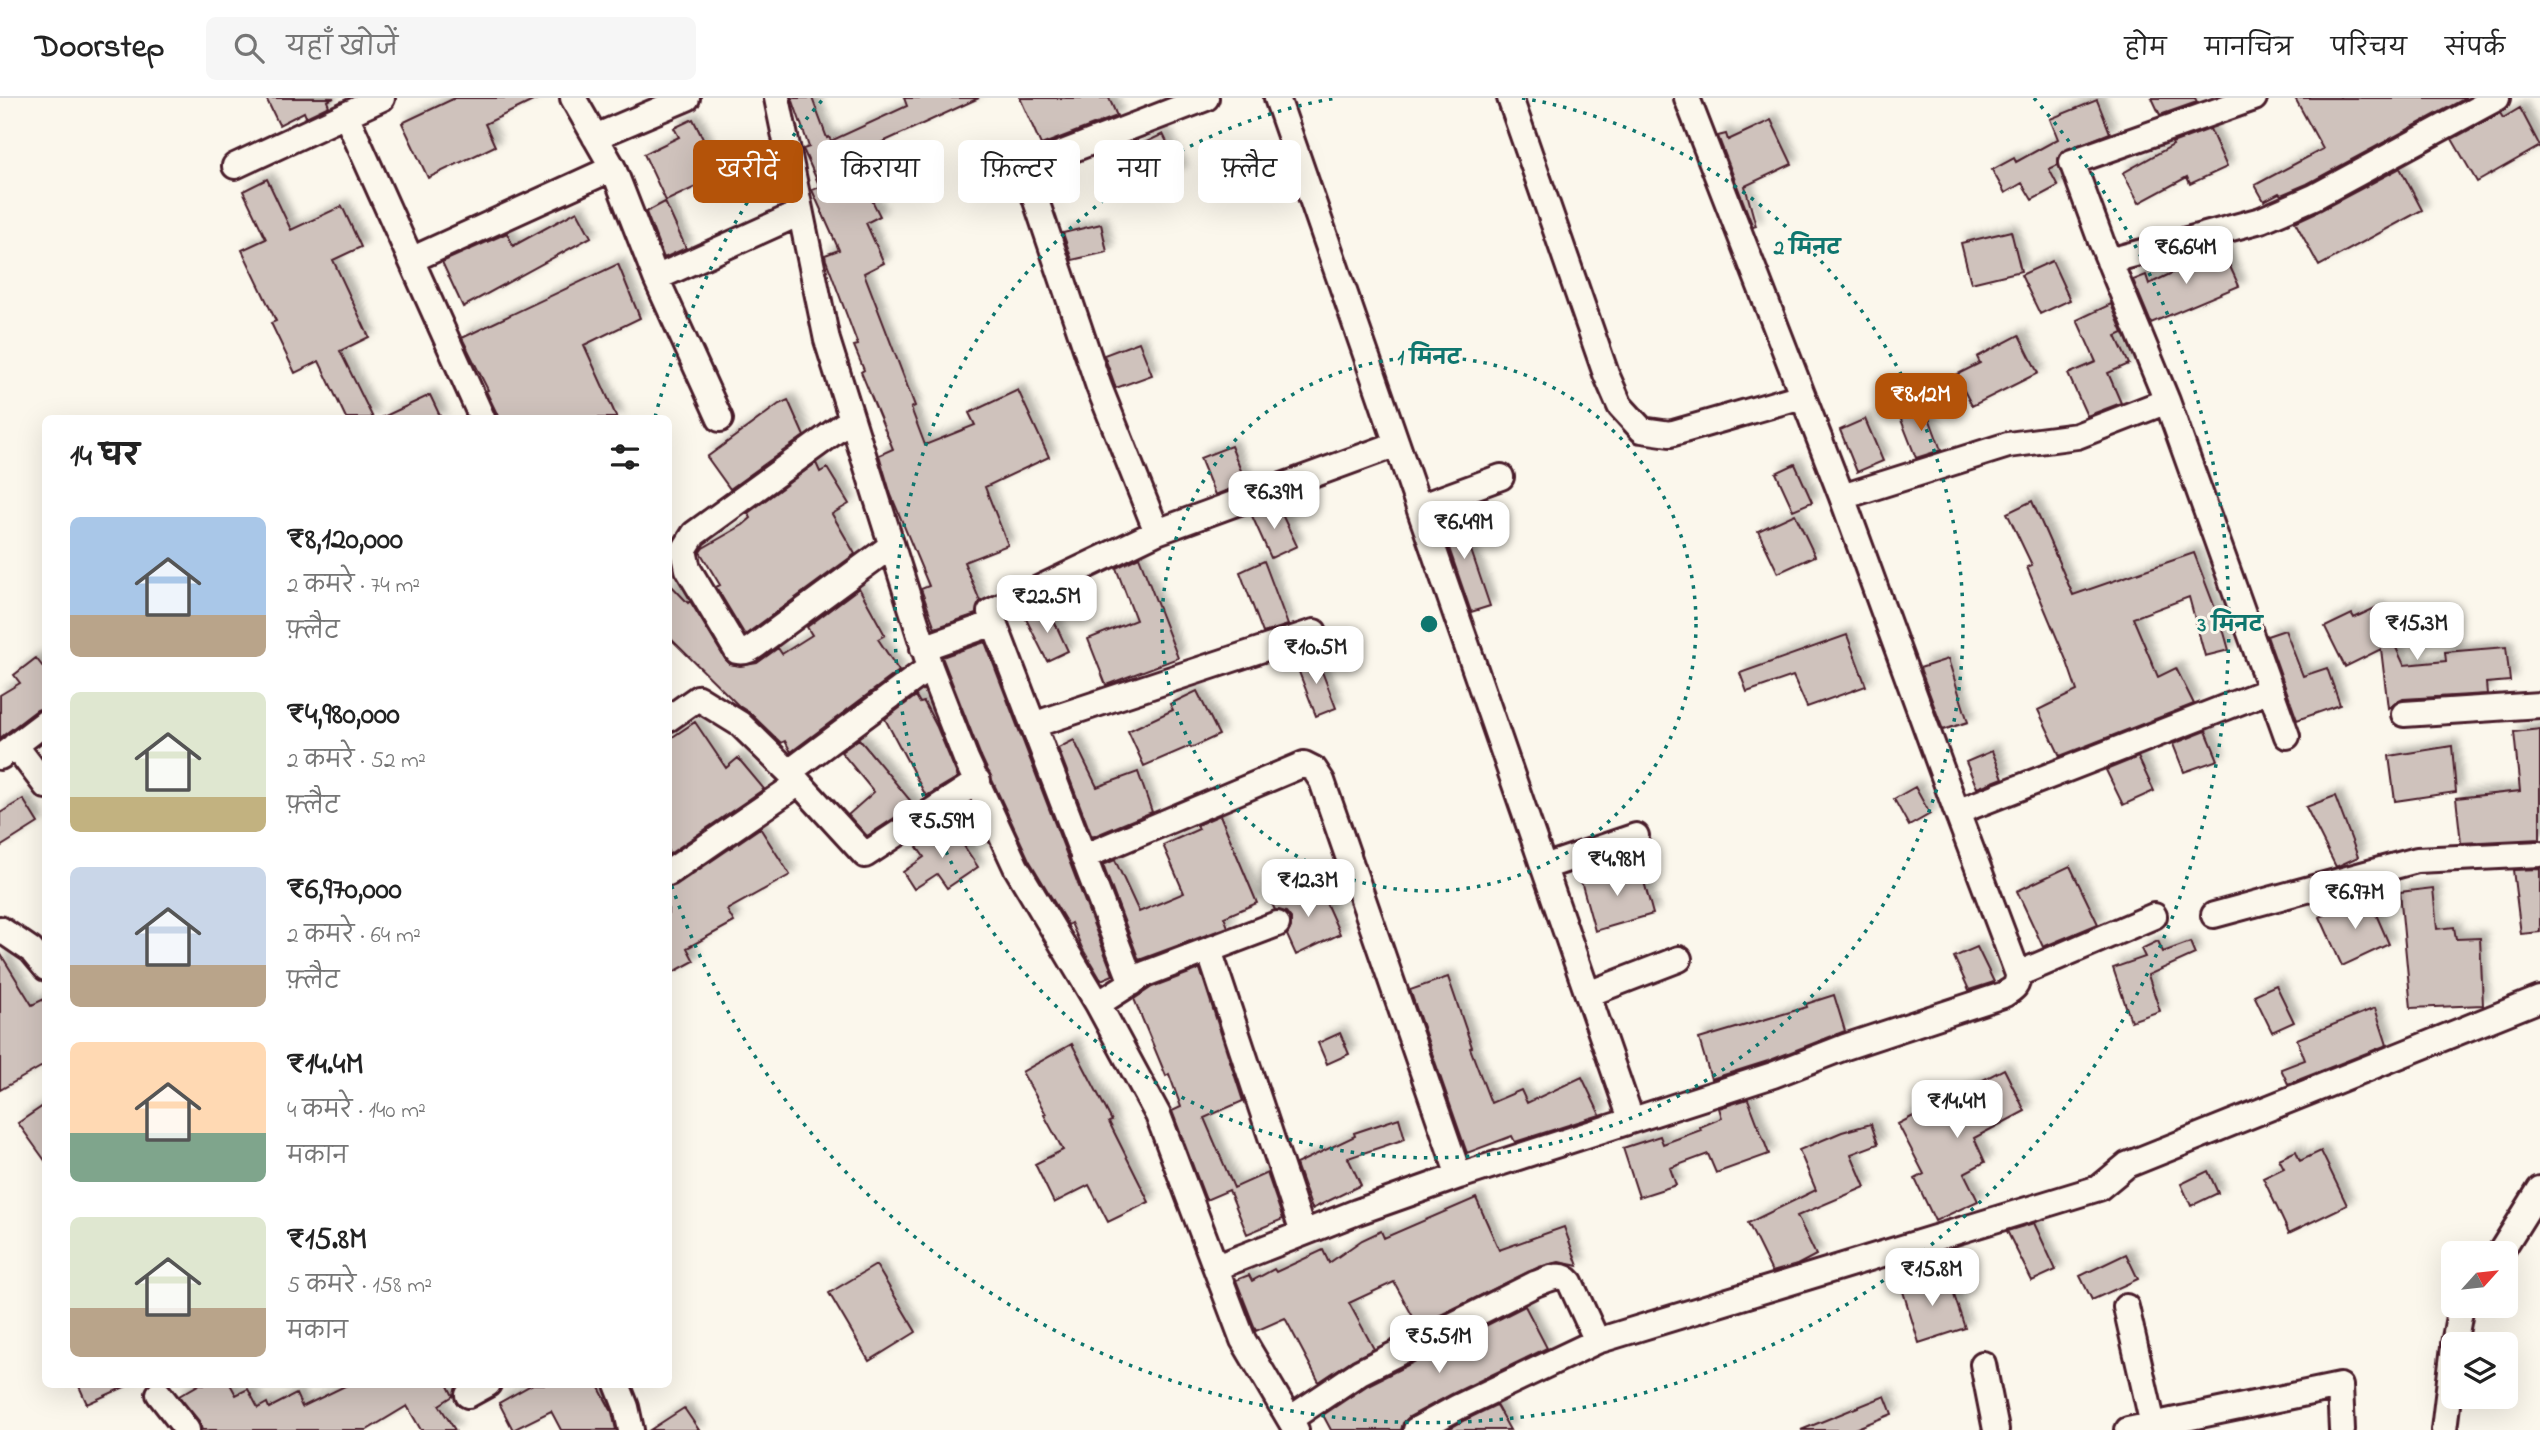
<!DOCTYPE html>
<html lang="hi">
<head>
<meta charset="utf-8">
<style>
	body { margin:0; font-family:"Indie Flower","Playpen Sans Deva",sans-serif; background:#f6f6f6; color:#222; height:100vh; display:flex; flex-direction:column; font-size:26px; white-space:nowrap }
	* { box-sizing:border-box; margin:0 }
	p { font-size:23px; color:#767676 }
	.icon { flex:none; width:38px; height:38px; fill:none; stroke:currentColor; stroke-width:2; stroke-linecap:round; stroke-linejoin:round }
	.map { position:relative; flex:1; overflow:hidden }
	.sheet { position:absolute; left:42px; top:317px; width:630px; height:973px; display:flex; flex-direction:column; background:#fff; border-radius:10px; box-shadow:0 7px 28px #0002 }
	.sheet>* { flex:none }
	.guide { position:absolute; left:693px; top:42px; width:665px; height:63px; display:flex; gap:14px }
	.needle { width:46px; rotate:63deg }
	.fabs { position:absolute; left:2441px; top:1143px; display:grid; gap:14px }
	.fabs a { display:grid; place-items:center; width:77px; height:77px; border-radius:10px; background:#fff; box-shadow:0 7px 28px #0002; font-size:35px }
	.price { position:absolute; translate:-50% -60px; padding:0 16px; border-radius:14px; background:#fff; color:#222; font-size:23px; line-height:46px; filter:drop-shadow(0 2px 4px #0008) }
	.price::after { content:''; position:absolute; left:50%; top:42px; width:21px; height:16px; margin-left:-10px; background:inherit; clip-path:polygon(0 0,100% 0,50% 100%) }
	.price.on { background:#b45309; color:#fff }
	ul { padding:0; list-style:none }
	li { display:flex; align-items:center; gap:21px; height:175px; padding:0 28px }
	li span { display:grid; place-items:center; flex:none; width:196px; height:140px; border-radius:10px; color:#555 }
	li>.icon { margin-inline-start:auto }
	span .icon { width:84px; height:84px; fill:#fffc; stroke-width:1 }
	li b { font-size:30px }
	h2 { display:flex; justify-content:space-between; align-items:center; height:84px; padding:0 28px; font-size:30px }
	.chip { padding:0 24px; border-radius:10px; background:#fff; box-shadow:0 7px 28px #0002; font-size:24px; line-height:63px }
	.chip.on { background:#b45309; color:#fff }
	header { display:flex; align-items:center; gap:42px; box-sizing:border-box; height:98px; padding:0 35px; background:#fff; border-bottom:2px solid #e0e0e0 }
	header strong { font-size:33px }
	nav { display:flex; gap:38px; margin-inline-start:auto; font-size:24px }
	.search { width:490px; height:63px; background:#f6f6f6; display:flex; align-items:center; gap:18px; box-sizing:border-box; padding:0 24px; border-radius:10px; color:#767676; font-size:26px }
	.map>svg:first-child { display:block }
	.building { fill:#cfc2bc; stroke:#4a1f2b; stroke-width:2; filter:url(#shadow) }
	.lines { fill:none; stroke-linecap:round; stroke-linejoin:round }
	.minor-casing { stroke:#4a1f2b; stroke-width:30 }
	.minor { stroke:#fbf7ec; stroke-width:24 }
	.ring { fill:none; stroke:#0f766e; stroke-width:3.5; stroke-dasharray:3.5 7 }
	.centre { fill:#0f766e; stroke:#fbf7ec; stroke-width:3.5 }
	.ring-label { font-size:21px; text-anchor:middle; font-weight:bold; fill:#0f766e; stroke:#fbf7ec; stroke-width:6; stroke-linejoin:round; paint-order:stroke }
</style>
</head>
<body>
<header>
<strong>Doorstep</strong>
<div class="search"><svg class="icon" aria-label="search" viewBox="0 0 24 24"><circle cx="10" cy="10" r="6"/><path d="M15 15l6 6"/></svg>यहाँ खोजें</div>
<nav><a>होम</a><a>मानचित्र</a><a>परिचय</a><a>संपर्क</a></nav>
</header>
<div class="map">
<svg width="2540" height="1332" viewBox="0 0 2540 1332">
	<defs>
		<filter id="shadow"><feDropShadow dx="6" dy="-6" stdDeviation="3.5" flood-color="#0004"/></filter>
	</defs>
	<rect width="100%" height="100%" fill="#fbf7ec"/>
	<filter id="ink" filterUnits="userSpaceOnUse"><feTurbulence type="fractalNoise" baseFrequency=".0143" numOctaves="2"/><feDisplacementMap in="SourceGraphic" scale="14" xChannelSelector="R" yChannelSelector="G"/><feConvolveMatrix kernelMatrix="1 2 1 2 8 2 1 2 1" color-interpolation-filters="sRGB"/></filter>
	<g filter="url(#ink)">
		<!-- building -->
		<path class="building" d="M 266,0 L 334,0 L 327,3 L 329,8 L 306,19 L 304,14 L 279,27 Z
			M 455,0 L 539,0 L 485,26 L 495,48 L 428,80 L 402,25 Z
			M 792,0 L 812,0 L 827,40 L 829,39 L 831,43 L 907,8 L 904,0 L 979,0 L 850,59 L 880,118 L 866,125 L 884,165 L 864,175 L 915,308 L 911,310 L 925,347 L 975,327 L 969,315 L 1018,292 L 1049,359 L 985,389 L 1008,447 L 964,464 L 980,503 L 976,516 L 935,530 L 921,491 L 929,488 L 891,397 L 879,357 L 893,351 L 861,274 L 864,272 L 854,248 L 858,247 L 826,162 L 825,157 L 839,152 L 812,92 L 820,89 L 803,51 L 809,49 Z
			M 1020,0 L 1109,0 L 1117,18 L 1041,47 Z
			M 2152,0 L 2195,0 L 2197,4 L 2160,17 Z
			M 2295,0 L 2466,0 L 2307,86 L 2281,97 L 2279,95 L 2264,103 L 2255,87 L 2323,51 Z
			M 2097,2 L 2110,35 L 2061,54 L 2058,61 L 2058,67 L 2049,71 L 2058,88 L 2032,102 L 2022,85 L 2005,95 L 1992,72 L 2014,60 L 2016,64 L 2058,41 L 2050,21 Z
			M 2520,10 L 2540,48 L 2477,84 L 2452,41 L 2500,15 L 2503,20 Z
			M 693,21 L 721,77 L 666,103 L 644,56 L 679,39 L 674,30 Z
			M 1771,22 L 1792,66 L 1745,88 L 1756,128 L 1753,129 L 1718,38 L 1726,36 L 1728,42 Z
			M 2210,31 L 2227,69 L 2190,86 L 2187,79 L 2139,105 L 2123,75 L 2173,47 L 2172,45 Z
			M 1163,36 L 1181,73 L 1155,86 L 1136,49 Z
			M 2400,70 L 2422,112 L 2319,168 L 2295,124 L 2321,112 Z
			M 267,81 L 291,132 L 342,108 L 361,149 L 333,162 L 369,239 L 340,253 L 373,320 L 346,320 L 319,263 L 295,275 L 271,225 L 276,223 L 242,152 L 266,141 L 243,93 Z
			M 665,104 L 686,150 L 664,160 L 646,114 Z
			M 577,113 L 591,139 L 463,209 L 442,164 L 507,135 L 513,148 Z
			M 1101,126 L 1107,154 L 1072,162 L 1063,135 Z
			M 2011,133 L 2021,173 L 1971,185 L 1961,145 Z
			M 2222,151 L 2239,188 L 2151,225 L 2133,182 L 2146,177 L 2149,186 Z
			M 2052,163 L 2070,202 L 2040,216 L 2021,177 Z
			M 618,166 L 640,220 L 584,247 L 617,320 L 499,320 L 486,293 L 488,292 L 462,240 Z
			M 2111,206 L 2123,235 L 2116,238 L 2129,266 L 2108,275 L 2121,305 L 2087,318 L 2068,276 L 2096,264 L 2077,222 Z
			M 2019,237 L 2038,275 L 1972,308 L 1956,277 L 1980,265 L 1977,259 Z
			M 1139,244 L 1152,277 L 1116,290 L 1104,257 Z
			M 430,297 L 441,320 L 381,320 Z
			M 788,302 L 804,338 L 730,391 L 707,359 L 779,306 Z
			M 1925,309 L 1941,352 L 1916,360 L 1900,319 Z
			M 1865,321 L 1883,363 L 1857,374 L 1840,332 Z
			M 1231,348 L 1246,385 L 1215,397 L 1200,360 Z
			M 816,365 L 820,374 L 827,370 L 849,406 L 832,416 L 855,456 L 745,537 L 716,489 L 720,487 L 700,454 L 703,450 L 743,427 L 751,420 L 748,415 Z
			M 1795,366 L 1812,404 L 1793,412 L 1776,375 Z
			M 2032,403 L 2073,497 L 2194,455 L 2215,510 L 2217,510 L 2229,552 L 2205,558 L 2189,499 L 2133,520 L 2158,579 L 2176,570 L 2194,606 L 2060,658 L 2038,612 L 2077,593 L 2067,564 L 2027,469 L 2032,467 L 2007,415 Z
			M 1277,406 L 1297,448 L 1271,460 L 1252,418 Z
			M 1457,411 L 1490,508 L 1471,514 L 1438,418 Z
			M 1795,416 L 1815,458 L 1778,475 L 1758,433 Z
			M 1139,459 L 1178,560 L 1106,587 L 1088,541 L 1136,522 L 1116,470 Z
			M 1264,463 L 1288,527 L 1263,535 L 1240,474 Z
			M 668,484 L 688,505 L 690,503 L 725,561 L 730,566 L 740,568 L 757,565 L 778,550 L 782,556 L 812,537 L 807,529 L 859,490 L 885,537 L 878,541 L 899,573 L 791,654 L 785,643 L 781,645 L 750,615 L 739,608 L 668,538 Z
			M 2377,509 L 2404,567 L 2446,563 L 2445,554 L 2506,549 L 2510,583 L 2486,585 L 2487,596 L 2403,601 L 2388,610 L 2381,551 L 2345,569 L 2325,529 L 2352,516 L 2354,520 Z
			M 1048,510 L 1068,553 L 1047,563 L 1026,521 Z
			M 2285,532 L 2303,578 L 2327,570 L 2340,607 L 2297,622 L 2267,538 Z
			M 1847,537 L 1866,588 L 1807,609 L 1793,578 L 1747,594 L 1740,575 Z
			M 985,544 L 1113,877 L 1101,882 L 1082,850 L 1071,825 L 1068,827 L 1029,762 L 980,656 L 944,564 L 942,559 Z
			M 1316,558 L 1336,610 L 1316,618 L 1296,566 Z
			M 36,560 L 46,573 L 46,609 L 37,612 L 0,640 L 0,597 L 20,585 L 14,577 Z
			M 1948,561 L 1968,624 L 1943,632 L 1920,570 Z
			M 1197,593 L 1219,637 L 1191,650 L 1190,648 L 1144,668 L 1128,633 L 1173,612 L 1170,606 Z
			M 916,598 L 920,605 L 924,604 L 937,629 L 958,679 L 926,698 L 885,621 Z
			M 695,624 L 726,670 L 738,660 L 764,691 L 668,757 L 668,642 Z
			M 2540,631 L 2540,741 L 2461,745 L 2456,700 L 2520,693 L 2514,634 Z
			M 2206,633 L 2218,662 L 2184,674 L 2173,646 Z
			M 859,641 L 914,707 L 867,738 L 848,717 L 874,694 L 841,654 Z
			M 1074,642 L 1097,689 L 1138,674 L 1152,714 L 1092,739 L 1058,650 Z
			M 2452,648 L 2456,694 L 2395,703 L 2389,658 Z
			M 1992,653 L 2003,680 L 1977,690 L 1966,664 Z
			M 2138,659 L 2154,693 L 2123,707 L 2106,672 Z
			M 1915,689 L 1930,716 L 1909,728 L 1894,701 Z
			M 2335,698 L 2358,759 L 2336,769 L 2306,709 Z
			M 23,701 L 38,725 L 0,749 L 0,715 Z
			M 1220,717 L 1257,805 L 1224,819 L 1228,829 L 1139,862 L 1103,767 L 1115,762 L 1139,814 L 1184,795 L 1163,747 L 1199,731 L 1197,727 Z
			M 950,727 L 978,769 L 947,790 L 937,776 L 914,791 L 903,774 L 924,759 L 917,749 Z
			M 760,730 L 790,777 L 727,812 L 734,824 L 687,850 L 694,863 L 668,877 L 668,790 L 676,787 Z
			M 1639,766 L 1653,816 L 1595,833 L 1581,783 Z
			M 2070,768 L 2098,826 L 2043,849 L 2017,793 Z
			M 2540,771 L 2540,834 L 2521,836 L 2513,772 Z
			M 1317,785 L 1340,836 L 1296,857 L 1287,837 L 1291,829 L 1291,820 L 1286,814 L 1275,812 L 1272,806 Z
			M 2433,790 L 2437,831 L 2454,829 L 2456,841 L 2480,840 L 2483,907 L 2411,910 L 2400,794 Z
			M 2368,798 L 2389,846 L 2342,868 L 2320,819 Z
			M 2158,843 L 2163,854 L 2190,844 L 2195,856 L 2148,877 L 2160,913 L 2131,923 L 2113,870 L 2145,859 L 2141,851 Z
			M 1977,849 L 1994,884 L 1969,892 L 1954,859 Z
			M 0,855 L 32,907 L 46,900 L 46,966 L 0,992 Z
			M 1200,871 L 1243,1003 L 1204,1020 L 1234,1090 L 1267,1075 L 1283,1121 L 1247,1136 L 1229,1092 L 1206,1102 L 1172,1013 L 1181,1009 L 1169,976 L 1166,978 L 1134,901 L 1152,889 Z
			M 1448,879 L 1472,949 L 1470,950 L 1491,1005 L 1521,992 L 1527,1005 L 1582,979 L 1600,1017 L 1515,1044 L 1512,1038 L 1467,1055 L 1410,892 Z
			M 2276,887 L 2294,924 L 2272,934 L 2254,897 Z
			M 1834,897 L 1845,933 L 1768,963 L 1711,981 L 1699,941 L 1807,909 L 1806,906 Z
			M 2375,910 L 2387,947 L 2288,986 L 2281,971 L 2305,962 L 2297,941 Z
			M 1340,935 L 1349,956 L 1327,966 L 1318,945 Z
			M 1072,946 L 1112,1023 L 1109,1024 L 1149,1104 L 1108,1124 L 1089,1087 L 1054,1105 L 1035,1066 L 1063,1052 L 1044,1017 L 1046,1016 L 1022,974 Z
			M 2004,971 L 2025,1013 L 1974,1040 L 1985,1064 L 1964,1075 L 1978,1103 L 1935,1123 L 1915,1081 L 1924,1076 L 1898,1026 Z
			M 1748,1001 L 1769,1056 L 1716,1075 L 1708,1056 L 1670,1070 L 1676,1087 L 1639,1099 L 1623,1050 L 1660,1038 L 1663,1046 L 1701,1032 L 1700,1029 L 1722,1020 L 1719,1010 Z
			M 46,1006 L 46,1064 L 18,1025 Z
			M 1399,1020 L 1405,1041 L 1348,1060 L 1361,1087 L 1312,1111 L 1296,1066 L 1355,1038 L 1354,1035 Z
			M 1871,1026 L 1878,1046 L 1851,1056 L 1865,1089 L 1797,1118 L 1816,1157 L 1797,1167 L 1772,1174 L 1748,1125 L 1816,1092 L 1799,1052 L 1842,1034 Z
			M 2296,1053 L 2300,1063 L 2321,1053 L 2347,1107 L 2289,1135 L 2263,1080 L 2284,1070 L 2279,1061 Z
			M 2208,1073 L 2218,1095 L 2191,1108 L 2181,1086 Z
			M 1476,1100 L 1499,1152 L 1564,1129 L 1578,1168 L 1559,1164 L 1539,1169 L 1418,1228 L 1394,1184 L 1349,1205 L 1374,1251 L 1352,1262 L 1319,1284 L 1285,1220 L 1256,1233 L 1236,1182 L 1249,1177 L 1252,1183 L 1274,1171 L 1276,1174 L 1323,1152 L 1329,1165 L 1362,1142 L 1381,1133 L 1384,1140 Z
			M 2034,1125 L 2056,1172 L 2032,1183 L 2007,1133 Z
			M 2126,1156 L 2138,1181 L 2092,1202 L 2080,1178 Z
			M 876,1167 L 916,1234 L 869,1263 L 829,1195 Z
			M 1943,1174 L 1950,1196 L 1953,1194 L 1965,1230 L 1919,1245 L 1901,1187 Z
			M 1525,1208 L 1547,1250 L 1452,1296 L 1409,1319 L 1403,1325 L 1401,1332 L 1331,1332 L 1323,1317 L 1368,1287 Z
			M 78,1286 L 131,1286 L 87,1306 Z
			M 200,1286 L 230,1286 L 236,1297 L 248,1291 L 258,1310 L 267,1305 L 269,1310 L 296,1296 L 302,1309 L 349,1286 L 447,1286 L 453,1298 L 439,1307 L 455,1332 L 421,1332 L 407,1308 L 367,1332 L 202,1332 L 199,1323 L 179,1298 Z
			M 533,1286 L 597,1286 L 612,1314 L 616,1332 L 561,1332 L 551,1313 L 513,1332 L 499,1305 Z
			M 1885,1298 L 1892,1316 L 1852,1332 L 1801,1332 Z
			M 1496,1307 L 1510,1332 L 1447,1332 L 1465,1322 Z
			M 684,1310 L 699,1332 L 650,1332 Z"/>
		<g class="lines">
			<defs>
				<path id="minor" d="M 573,0 L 613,70
					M 777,0 L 827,242 L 930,569 L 966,661 L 1016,769 L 1098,906 L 1158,1017 L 1243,1242 L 1296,1332
					M 1277,0 L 1631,1021
					M 1510,0 L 1606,276 L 1620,308 L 1642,332 L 1670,336 L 1802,298
					M 1687,0 L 1842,399 L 2008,347 L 2077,338 L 2167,303 L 2101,143 L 2072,64 L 2254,0
					M 346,17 L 482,320
					M 595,39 L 687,0
					M 235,68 L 382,0
					M 411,162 L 613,70 L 656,180 L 800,115
					M 2109,163 L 2261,122 L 2314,99 L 2497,0
					M 656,180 L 720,321
					M 2167,303 L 2287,638
					M 852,321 L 694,436 L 684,452 L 688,471 L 737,553 C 748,555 754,549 762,543 L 891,448
					M 1842,399 L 1957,714
					M 1419,409 L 1501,379
					M 1157,434 L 1099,289 L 1030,85 L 1031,72 L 1042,63 L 1206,0
					M 923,550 L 994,525
					M 2404,616 L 2540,607
					M 668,621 L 698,600 L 740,626 L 789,674 L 930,569
					M 1033,627 L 1314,534
					M 15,647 L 46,688
					M 0,659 L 46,624
					M 799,685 L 865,757 L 978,683
					M 1083,759 L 1304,666 L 1314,671 L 1322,683 L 1459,1078
					M 1544,769 L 1636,738
					M 668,775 L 799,685 L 789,674
					M 2214,817 L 2417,762 L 2540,756
					M 0,831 L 31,852 L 46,870
					M 1209,852 L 1303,1135
					M 2018,876 L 2154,818
					M 1132,885 L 990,514 L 1157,434 L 1397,346
					M 1588,896 L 1679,861
					M 1098,906 L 1145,876 L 1277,826
					M 2500,1155 L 2540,1091
					M 1217,1169 L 1357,1114 L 1459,1078 L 1773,977 L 1845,949 L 2003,897 C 2013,891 2018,889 2018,876 L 1957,714 L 2270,592
					M 2126,1209 L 2153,1327
					M 2454,1246 L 2461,1208
					M 1983,1266 L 1996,1332
					M 617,1286 L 626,1309 L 631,1332
					M 159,1296 L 187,1332
					M 468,1297 L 488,1286
					M 1290,1321 L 1360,1274 L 1535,1186 C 1547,1182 1561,1173 1570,1184 L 1597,1243
					M 1416,1332 L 1458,1309 L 1597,1243 L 2099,1090 L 2127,1067 L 2540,901
					M 2128,1332 L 2340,1288 L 2342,1332
					M 2444,1332 L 2454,1248"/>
			</defs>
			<!-- minor casing -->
			<use href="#minor" class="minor-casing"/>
			<!-- minor -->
			<use href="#minor" class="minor"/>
		</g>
	</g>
	<!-- distance rings -->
	<g class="ring">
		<circle cx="1429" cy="526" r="267"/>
		<path d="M1522 0A534 534 0 1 1 1336 0"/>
		<path d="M655 319A801 801 0 0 1 824 0M2034 0A801 801 0 1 1 669 780"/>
	</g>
	<circle cx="1429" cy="526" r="10" class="centre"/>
	<g class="ring-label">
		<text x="1807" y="156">2 मिनट</text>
		<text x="1429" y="266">1 मिनट</text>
		<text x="2230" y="533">3 मिनट</text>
	</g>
</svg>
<div class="fabs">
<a><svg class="needle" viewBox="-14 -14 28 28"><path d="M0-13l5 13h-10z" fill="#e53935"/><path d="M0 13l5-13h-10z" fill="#767676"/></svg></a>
<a><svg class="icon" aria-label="layers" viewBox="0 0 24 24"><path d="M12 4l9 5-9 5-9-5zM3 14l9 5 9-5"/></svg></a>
</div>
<b class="price" style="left:2186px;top:188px">₹6.64M</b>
<b class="price on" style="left:1921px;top:335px">₹8.12M</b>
<b class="price" style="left:1274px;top:433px">₹6.39M</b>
<b class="price" style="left:1464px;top:463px">₹6.49M</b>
<b class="price" style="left:1047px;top:537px">₹22.5M</b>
<b class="price" style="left:2417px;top:564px">₹15.3M</b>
<b class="price" style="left:1316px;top:588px">₹10.5M</b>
<b class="price" style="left:942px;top:762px">₹5.59M</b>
<b class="price" style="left:1617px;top:800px">₹4.98M</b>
<b class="price" style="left:1308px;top:821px">₹12.3M</b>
<b class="price" style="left:2355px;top:833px">₹6.97M</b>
<b class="price" style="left:1957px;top:1042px">₹14.4M</b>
<b class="price" style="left:1932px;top:1210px">₹15.8M</b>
<b class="price" style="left:1439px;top:1277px">₹5.51M</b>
<div class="guide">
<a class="chip on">खरीदें</a>
<a class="chip">किराया</a>
<a class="chip">फ़िल्टर</a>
<a class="chip">नया</a>
<a class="chip">फ़्लैट</a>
</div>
<section class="sheet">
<h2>14 घर<svg class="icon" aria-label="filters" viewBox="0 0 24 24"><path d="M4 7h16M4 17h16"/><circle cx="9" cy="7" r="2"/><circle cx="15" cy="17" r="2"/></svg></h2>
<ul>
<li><span style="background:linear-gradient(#a9c7e8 70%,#b9a48a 0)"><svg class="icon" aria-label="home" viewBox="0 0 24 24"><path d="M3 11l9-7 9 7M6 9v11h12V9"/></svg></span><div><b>₹8,120,000</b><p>2 कमरे · 74 m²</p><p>फ़्लैट</p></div></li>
<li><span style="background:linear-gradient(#dfe7d0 75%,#c2b280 0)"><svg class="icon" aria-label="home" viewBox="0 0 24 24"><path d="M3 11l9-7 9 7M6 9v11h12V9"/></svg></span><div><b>₹4,980,000</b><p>2 कमरे · 52 m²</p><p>फ़्लैट</p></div></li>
<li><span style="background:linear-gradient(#c9d6e8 70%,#b9a48a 0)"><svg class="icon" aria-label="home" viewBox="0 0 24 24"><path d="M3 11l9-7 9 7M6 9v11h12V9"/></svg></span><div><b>₹6,970,000</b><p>2 कमरे · 64 m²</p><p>फ़्लैट</p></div></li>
<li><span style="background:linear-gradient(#ffd9b3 65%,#7fa58c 0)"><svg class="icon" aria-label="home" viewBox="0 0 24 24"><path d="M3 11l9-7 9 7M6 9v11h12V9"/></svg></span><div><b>₹14.4M</b><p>4 कमरे · 140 m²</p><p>मकान</p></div></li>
<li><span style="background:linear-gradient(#dfe7d0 65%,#b9a48a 0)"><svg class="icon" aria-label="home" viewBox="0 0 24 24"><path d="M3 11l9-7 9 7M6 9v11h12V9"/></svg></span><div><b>₹15.8M</b><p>5 कमरे · 158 m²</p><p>मकान</p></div></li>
</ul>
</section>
</div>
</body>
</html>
